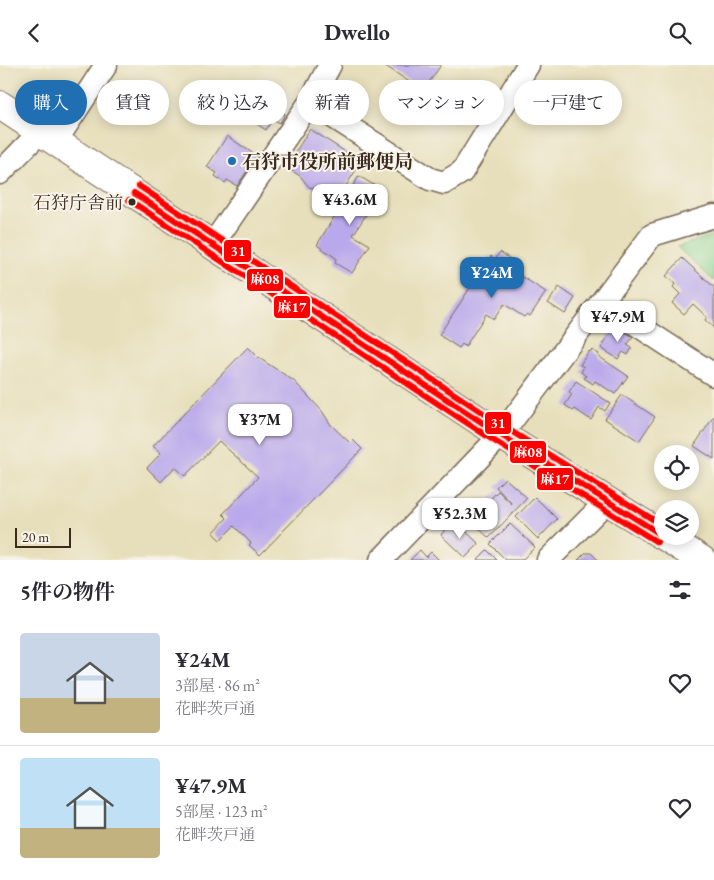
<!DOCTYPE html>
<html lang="ja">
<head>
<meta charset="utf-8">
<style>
	body { margin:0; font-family:"EB Garamond","Noto Serif JP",serif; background:#f7f7f7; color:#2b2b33; height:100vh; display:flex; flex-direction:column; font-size:19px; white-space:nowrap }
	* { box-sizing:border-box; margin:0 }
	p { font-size:16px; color:#7c7c81 }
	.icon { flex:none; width:28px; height:28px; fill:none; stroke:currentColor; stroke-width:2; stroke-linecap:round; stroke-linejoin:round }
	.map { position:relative; height:495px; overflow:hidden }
	.sheet { display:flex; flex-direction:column; background:#fff; flex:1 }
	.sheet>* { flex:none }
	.hud { position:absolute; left:15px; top:15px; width:685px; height:45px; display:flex; gap:10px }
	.tools { position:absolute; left:654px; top:380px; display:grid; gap:10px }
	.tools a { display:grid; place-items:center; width:45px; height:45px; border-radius:50%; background:#fff; box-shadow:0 2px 12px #0003; font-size:25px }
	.scale { position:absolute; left:15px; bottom:12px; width:56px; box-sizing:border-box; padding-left:5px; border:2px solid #3b2a1e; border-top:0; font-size:14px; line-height:18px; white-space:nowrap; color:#3b2a1e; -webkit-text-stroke:4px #f7f3e8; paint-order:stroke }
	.price { position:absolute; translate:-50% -42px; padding:0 11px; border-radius:10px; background:#fff; color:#222; font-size:16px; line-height:32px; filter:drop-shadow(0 1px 2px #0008) }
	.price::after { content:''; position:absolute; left:50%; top:30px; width:15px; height:11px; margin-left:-8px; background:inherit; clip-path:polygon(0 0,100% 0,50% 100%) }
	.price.active { background:#1f6fb2; color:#fff }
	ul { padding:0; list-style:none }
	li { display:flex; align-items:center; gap:15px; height:125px; padding:0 20px }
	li+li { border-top:1px solid #e1e1e2 }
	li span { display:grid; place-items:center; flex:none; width:140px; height:100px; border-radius:5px; color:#555 }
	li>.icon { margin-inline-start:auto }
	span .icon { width:60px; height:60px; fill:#fffc; stroke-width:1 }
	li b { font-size:21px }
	h2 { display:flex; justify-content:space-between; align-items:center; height:60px; padding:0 20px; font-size:21px }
	.chip { padding:0 18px; border-radius:22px; background:#fff; box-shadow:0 2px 12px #0003; font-size:18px; line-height:45px }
	.chip.active { background:#1f6fb2; color:#fff }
	header { display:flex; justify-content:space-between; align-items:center; height:65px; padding:0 20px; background:#fff; font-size:22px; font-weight:700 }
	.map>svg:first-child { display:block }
	.green { fill:#8cd38e; stroke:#647e56 }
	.building { fill:#b9a8eb }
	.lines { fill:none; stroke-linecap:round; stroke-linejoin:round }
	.minor-casing { stroke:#776955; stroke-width:25 }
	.major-casing { stroke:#776955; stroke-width:30 }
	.minor { stroke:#fff; stroke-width:22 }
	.major { stroke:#fff; stroke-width:28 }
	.bus-1-casing { stroke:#f7f3e8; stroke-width:10 }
	.bus-2-casing { stroke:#f7f3e8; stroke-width:10 }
	.bus-3-casing { stroke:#f7f3e8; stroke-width:10 }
	.bus-1 { stroke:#f00; stroke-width:6 }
	.bus-2 { stroke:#f00; stroke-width:6 }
	.bus-3 { stroke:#f00; stroke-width:6 }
	.poi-dot { fill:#1f6fb2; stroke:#f7f3e8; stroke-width:2 }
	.bus-dot { fill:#3b2a1e; stroke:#f7f3e8; stroke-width:2 }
	.labels { text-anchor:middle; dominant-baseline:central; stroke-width:4; stroke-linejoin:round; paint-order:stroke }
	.bus-label { font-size:18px; fill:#3b2a1e; stroke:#f7f3e8; text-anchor:end }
	.poi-label { font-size:19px; font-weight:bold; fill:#3b2a1e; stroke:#f7f3e8; text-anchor:start }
	.line-badge { stroke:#f7f3e8; stroke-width:2 }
	.badge-label { font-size:14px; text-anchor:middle; font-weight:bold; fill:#fff }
</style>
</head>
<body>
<header><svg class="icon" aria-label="back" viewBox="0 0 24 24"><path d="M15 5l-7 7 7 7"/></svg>Dwello<svg class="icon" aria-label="search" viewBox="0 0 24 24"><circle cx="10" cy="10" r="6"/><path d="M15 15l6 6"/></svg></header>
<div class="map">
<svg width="714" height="495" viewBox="0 0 714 495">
	<rect width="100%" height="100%" fill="#f7f3e8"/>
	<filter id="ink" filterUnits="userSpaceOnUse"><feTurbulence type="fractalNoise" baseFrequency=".02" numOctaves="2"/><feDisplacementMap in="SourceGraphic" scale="10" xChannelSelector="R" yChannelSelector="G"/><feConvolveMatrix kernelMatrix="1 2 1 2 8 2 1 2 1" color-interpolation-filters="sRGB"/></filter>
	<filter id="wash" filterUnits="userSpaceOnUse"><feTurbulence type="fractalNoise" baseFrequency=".0096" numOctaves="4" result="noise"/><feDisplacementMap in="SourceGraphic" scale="20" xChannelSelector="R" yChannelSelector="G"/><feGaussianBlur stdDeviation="1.12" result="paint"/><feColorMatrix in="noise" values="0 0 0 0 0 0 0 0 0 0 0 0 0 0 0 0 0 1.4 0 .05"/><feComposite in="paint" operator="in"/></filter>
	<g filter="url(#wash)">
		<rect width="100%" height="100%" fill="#e7dfbb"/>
		<!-- green -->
		<path class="green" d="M 714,170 L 714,216 L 677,182 Z"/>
		<g id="blocks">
			<!-- building -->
			<path class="building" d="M 384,0 L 441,0 L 423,26 Z
				M 251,28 L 285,49 L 280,58 L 273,54 L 266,65 L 249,54 L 250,51 L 240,45 Z
				M 310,64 L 361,97 L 337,135 L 324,126 L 309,122 L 300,111 L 286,102 Z
				M 227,71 L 257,91 L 237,121 L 227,115 L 225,118 L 215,111 L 217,108 L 207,102 Z
				M 359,111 L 382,125 L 353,170 L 370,180 L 352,208 L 335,198 L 336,193 L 317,180 Z
				M 500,187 L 518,199 L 513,206 L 546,227 L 530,251 L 527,249 L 524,252 L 504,239 L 494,254 L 486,249 L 465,282 L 462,279 L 459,283 L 439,270 L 491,191 L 495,194 Z
				M 682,193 L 714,222 L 714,263 L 705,255 L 707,252 L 693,239 L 684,249 L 672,238 L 680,229 L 673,222 L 675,219 L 666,211 Z
				M 559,222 L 575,233 L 565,249 L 548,238 Z
				M 615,260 L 633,272 L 627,280 L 632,283 L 628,290 L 623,287 L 618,294 L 601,283 Z
				M 248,282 L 259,293 L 294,316 L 322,346 L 331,360 L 349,377 L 352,374 L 362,384 L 260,490 L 249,480 L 251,478 L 234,461 L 220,475 L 213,468 L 227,453 L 223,449 L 258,412 L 219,376 L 185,411 L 175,402 L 161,417 L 147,403 L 161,388 L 153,381 Z
				M 592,285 L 599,289 L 598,291 L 628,311 L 615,329 L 595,316 L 593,319 L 584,313 L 586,311 L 581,307 L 584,302 L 580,300 L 589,286 L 590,287 Z
				M 576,316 L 610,338 L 605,346 L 599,342 L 591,355 L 575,344 L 573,346 L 565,340 L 572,329 L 569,327 Z
				M 622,330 L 655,352 L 639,376 L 605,354 Z
				M 714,351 L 714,394 L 694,381 Z
				M 505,413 L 527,433 L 489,473 L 470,455 L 498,426 L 513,440 L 496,422 Z
				M 535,432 L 557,454 L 538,474 L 516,452 Z
				M 457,458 L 479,479 L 465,493 L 441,470 L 448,461 L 451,464 Z
				M 510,459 L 535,482 L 522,495 L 506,495 L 490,479 Z
				M 420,485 L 426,492 L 431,487 L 439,495 L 410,495 Z
				M 487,485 L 497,495 L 477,495 Z
				M 585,488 L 591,488 L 598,495 L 578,495 Z"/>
		</g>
	</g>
	<g filter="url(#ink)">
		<use href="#blocks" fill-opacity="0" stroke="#776955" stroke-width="1"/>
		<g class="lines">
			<defs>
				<path id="minor" d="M 330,0 L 310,37 L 430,114 L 444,118 L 462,107 L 528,0
					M 56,76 L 106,0
					M 0,108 L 41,66
					M 213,179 L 310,37
					M 602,237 L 714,310
					M 381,495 L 501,370 L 652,170 L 714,151
					M 548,495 L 607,436"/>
				<path id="major" d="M 0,40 L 501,370 L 662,470
					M 664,471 L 702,495"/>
			</defs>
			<!-- minor casing -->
			<use href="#minor" class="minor-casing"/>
			<!-- major casing -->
			<use href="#major" class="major-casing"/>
			<!-- minor -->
			<use href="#minor" class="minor"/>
			<!-- major -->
			<use href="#major" class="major"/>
			<defs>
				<path id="bus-1" d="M 134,128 L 501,370 L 662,470"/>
				<path id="bus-2" d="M 129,135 L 496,377 L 657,477"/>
				<path id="bus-3" d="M 139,121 L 506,363 L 662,460"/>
			</defs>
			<!-- bus-1 casing -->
			<use href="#bus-1" class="bus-1-casing"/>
			<!-- bus-2 casing -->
			<use href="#bus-2" class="bus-2-casing"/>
			<!-- bus-3 casing -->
			<use href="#bus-3" class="bus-3-casing"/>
			<!-- bus-1 -->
			<use href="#bus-1" class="bus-1"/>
			<!-- bus-2 -->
			<use href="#bus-2" class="bus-2"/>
			<!-- bus-3 -->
			<use href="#bus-3" class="bus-3"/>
		</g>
	</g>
	<!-- markers -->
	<circle class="poi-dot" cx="232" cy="96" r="5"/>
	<circle class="bus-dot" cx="132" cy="137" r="4.5"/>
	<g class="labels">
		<!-- bus labels -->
		<g class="bus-label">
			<text x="123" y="137">石狩庁舎前</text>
		</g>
		<!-- poi labels -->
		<g class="poi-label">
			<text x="242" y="96">石狩市役所前郵便局</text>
		</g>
	</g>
	<g class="line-badge">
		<rect x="223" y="174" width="29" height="24" rx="5" fill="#f00"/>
		<rect x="246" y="203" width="38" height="24" rx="5" fill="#f00"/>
		<rect x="273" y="230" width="38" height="24" rx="5" fill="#f00"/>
		<rect x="484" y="346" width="28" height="24" rx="5" fill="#f00"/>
		<rect x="509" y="375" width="38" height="24" rx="5" fill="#f00"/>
		<rect x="536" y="402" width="38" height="24" rx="5" fill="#f00"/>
	</g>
	<g class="badge-label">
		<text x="238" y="191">31</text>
		<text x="265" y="219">麻08</text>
		<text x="292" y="247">麻17</text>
		<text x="498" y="363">31</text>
		<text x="528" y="392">麻08</text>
		<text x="555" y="419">麻17</text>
	</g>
</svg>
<div class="tools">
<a><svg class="icon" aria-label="locate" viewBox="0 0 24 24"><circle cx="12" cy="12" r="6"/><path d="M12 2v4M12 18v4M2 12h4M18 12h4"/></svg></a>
<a><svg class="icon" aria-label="layers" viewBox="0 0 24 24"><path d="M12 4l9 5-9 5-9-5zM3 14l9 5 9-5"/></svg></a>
</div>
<div class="scale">20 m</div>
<b class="price" style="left:350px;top:161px">¥43.6M</b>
<b class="price active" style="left:492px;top:234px">¥24M</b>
<b class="price" style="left:618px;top:278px">¥47.9M</b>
<b class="price" style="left:260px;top:381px">¥37M</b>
<b class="price" style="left:460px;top:475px">¥52.3M</b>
<div class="hud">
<a class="chip active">購入</a>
<a class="chip">賃貸</a>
<a class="chip">絞り込み</a>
<a class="chip">新着</a>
<a class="chip">マンション</a>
<a class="chip">一戸建て</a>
</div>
</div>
<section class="sheet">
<h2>5件の物件<svg class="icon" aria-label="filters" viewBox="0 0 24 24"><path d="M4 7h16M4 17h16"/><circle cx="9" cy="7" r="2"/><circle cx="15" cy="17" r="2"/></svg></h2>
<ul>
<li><span style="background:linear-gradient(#c9d6e8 65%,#c2b280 0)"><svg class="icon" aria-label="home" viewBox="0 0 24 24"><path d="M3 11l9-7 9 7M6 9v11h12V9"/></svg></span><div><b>¥24M</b><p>3部屋 · 86 m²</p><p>花畔茨戸通</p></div><svg class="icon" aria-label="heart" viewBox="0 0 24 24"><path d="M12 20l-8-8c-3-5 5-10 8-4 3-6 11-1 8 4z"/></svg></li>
<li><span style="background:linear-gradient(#bfe0f5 70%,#c2b280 0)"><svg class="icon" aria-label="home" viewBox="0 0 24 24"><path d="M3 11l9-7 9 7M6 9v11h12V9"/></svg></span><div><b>¥47.9M</b><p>5部屋 · 123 m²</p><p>花畔茨戸通</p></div><svg class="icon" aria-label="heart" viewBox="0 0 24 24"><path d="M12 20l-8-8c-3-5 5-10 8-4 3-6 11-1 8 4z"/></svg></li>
</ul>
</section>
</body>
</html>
